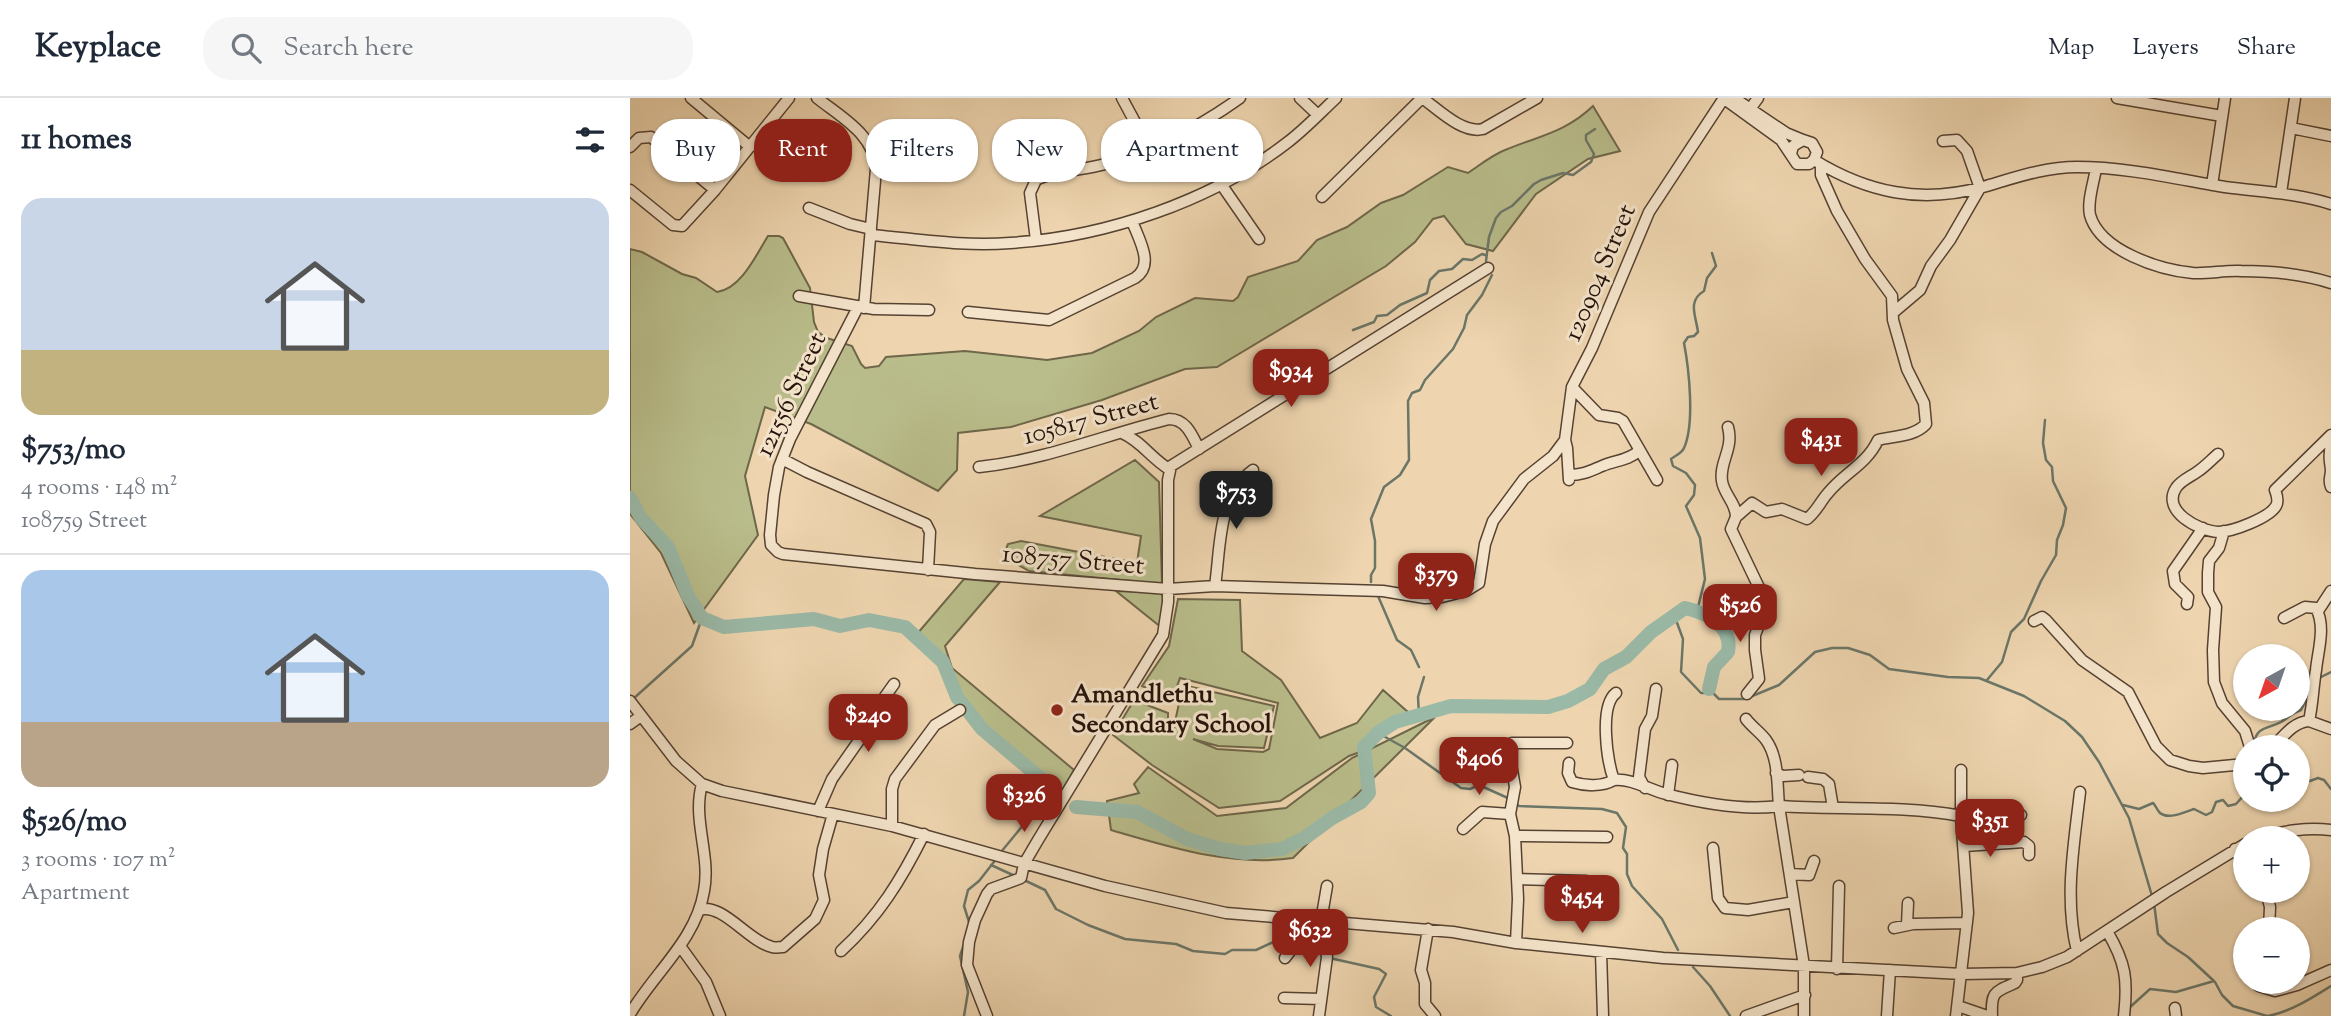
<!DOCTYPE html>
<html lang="en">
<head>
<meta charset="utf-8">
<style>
	body { margin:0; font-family:"Sorts Mill Goudy",serif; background:#f6f6f7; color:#1f2937; height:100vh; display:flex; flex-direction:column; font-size:26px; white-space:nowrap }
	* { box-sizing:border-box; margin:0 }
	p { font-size:23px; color:#747a83 }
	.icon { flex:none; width:38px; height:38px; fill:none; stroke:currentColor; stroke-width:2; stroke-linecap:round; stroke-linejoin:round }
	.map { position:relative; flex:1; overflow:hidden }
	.panel { display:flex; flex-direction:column; background:#fff; width:630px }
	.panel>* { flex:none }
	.guide { position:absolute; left:21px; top:21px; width:665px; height:63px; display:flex; gap:14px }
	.needle { width:46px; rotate:220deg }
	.tools { position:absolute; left:1603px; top:546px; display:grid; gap:14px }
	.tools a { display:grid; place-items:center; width:77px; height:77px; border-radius:50%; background:#fff; box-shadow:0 2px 5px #0004; font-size:35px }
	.price { position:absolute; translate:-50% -60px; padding:0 16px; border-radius:14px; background:#8f2418; color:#fff; font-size:23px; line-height:46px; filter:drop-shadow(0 2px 4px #0008) }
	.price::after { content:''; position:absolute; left:50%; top:42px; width:21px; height:16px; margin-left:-10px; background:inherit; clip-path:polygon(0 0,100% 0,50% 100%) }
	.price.active { background:#222; color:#fff }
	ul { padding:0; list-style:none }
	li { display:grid; align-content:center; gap:14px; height:371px; padding:0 21px }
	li+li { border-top:2px solid #e0e1e3 }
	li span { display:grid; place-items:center; height:217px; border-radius:21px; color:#555 }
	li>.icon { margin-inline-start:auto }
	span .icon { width:126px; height:126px; fill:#fffc; stroke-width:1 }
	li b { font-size:30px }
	h2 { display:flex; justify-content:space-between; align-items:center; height:84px; padding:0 21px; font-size:30px }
	.tag { padding:0 24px; border-radius:28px; background:#fff; box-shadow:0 2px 5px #0004; font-size:24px; line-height:63px }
	.tag.active { background:#8f2418; color:#fff }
	header { display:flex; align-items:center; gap:42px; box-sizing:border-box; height:98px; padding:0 35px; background:#fff; border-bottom:2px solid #e0e1e3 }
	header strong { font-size:33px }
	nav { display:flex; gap:38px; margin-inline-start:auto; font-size:24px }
	.search { width:490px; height:63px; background:#f6f6f7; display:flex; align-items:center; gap:18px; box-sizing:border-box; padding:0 24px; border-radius:28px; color:#747a83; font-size:26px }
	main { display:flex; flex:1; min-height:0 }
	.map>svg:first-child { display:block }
	.green { fill:#b9bd8b; stroke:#6e674a; stroke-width:2 }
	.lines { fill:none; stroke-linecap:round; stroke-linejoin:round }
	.stream { stroke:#6b7668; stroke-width:2.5 }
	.river { stroke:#9ab9a7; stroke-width:14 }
	.minor-casing { stroke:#564232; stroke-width:13 }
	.minor { stroke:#f4e4cb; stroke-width:10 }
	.poi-dot { fill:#8f2418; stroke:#f4e4cb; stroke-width:2.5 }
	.labels { text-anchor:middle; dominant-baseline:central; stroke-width:6; stroke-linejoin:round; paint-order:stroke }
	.street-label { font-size:26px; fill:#241109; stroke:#f4e4cb }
	.poi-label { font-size:26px; font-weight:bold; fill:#241109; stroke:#f4e4cb; text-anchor:start }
</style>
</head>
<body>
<header>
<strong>Keyplace</strong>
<div class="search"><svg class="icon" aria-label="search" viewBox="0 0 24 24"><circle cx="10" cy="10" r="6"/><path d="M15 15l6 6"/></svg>Search here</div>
<nav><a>Map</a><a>Layers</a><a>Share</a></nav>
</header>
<main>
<section class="panel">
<h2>11 homes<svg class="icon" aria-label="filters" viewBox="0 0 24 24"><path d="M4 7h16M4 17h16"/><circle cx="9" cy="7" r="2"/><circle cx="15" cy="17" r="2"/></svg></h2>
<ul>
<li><span style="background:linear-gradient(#c9d6e8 70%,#c2b280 0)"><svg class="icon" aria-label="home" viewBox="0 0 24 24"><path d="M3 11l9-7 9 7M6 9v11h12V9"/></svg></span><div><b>$753/mo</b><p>4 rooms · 148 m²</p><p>108759 Street</p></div></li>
<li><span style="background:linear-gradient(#a9c7e8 70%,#b9a48a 0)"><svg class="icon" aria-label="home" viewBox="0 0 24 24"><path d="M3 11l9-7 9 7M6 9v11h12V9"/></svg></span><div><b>$526/mo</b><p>3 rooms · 107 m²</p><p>Apartment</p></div></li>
</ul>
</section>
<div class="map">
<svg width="1701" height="918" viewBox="0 0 1701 918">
	<rect width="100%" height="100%" fill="#eed5af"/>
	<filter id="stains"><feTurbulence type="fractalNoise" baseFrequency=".00286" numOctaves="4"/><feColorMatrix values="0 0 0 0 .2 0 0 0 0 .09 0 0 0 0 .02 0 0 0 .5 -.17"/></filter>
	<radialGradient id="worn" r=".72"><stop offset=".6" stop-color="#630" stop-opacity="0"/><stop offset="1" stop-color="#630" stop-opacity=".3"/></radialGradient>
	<!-- green -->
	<path class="green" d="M 963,8 L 990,53 L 958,61 L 906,96 L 863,153 L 836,146 L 814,118 L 803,121 L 785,144 L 756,168 L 587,269 L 555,271 L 472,302 L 381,329 L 328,335 L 327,372 L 308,393 L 181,326 L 135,309 L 115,378 L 128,437 L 64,525 L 31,455 L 0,416 L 0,151 L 12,154 L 52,176 L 66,180 L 87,194 C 111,191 126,157 138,138 L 149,138 L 153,140 L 180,190 L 184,224 L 188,234 L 197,240 L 222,248 L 231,266 L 235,270 L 249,268 L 256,259 L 335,253 L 417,262 L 462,255 L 509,233 L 526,219 L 565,200 L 603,203 L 608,199 L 618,179 L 668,163 L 687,142 L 717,129 L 751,105 L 773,97 L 818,69 L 838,75 C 850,67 862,57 875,52 C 909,38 936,34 963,8 Z
		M 505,362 L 529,384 L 532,486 L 399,473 L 373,458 L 378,446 L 391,443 L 507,465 L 511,438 L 410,418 Z
		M 334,481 L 370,484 L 315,548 L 322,570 L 444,672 L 432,693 L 353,629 L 330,598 L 315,562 L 287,536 Z
		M 486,493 L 530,494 L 533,499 L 532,530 Z
		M 548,501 L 610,502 L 612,553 L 651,582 L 690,640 L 727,625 L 753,592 L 779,615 C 763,621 733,636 730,654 L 719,658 L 650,703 L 589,710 L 522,667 L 483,637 L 504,602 L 538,615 L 538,631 L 543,633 L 553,587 L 644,608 L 634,650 L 588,648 L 563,641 L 587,651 L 633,654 L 639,651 L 648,605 L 550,580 L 542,602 L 512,588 L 539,548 Z
		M 805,619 L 663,760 C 601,769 540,749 481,732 L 477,703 L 509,695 L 504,686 L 518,669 L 587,718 L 656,710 L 722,660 Z"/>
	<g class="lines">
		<!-- stream -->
		<path class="stream" d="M 856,163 L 859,139 L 866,120 L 871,114 L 882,108 L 904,86 L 911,82 L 933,75 L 943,77 L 961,64 L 964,56 L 956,42 L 956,37 L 965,31
			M 723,232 L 744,224 L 747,218 L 757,217 L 770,207 L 797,195 L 800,182 L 809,173 L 822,171 L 833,161 L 842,162 L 852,156 L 855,157
			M 741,484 L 741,477 L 745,470 L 745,443 L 741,421 L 754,389 L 770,377 L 779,362 L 778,303 L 782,295 L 790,292 L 795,282 L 823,251 L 834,230 L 837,217 L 852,197 L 862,177
			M 748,498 L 767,542 L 781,552 L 789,569
			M 1067,513 L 1075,481 L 1070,440 L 1056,408 L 1064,397 L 1065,387 L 1056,375 L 1043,368 L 1041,361 C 1045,358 1052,355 1054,350 C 1065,326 1059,271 1054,245 L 1058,239 L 1064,238 L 1068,234 C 1066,218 1057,203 1074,193 L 1077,180 L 1086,168 L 1082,155
			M 1040,522 L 1046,522 L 1053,541 L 1051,574 L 1071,595 L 1076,595 L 1079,591 L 1089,601 L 1115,601 L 1149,587 L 1185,554 L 1202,550 L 1218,550 L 1240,557 L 1259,571 L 1318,579 L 1349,580 L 1394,598 L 1435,623 L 1452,639 L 1469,664 L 1499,720 L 1522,798
			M 1689,580 L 1701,574
			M 1357,582 L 1372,564 L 1381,534 L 1394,521 L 1411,483 L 1426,457 L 1427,442 L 1433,427 L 1436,410 L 1423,383 L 1422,369 L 1416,362 L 1413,345 L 1415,322
			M 3,601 L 62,548 L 72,520
			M 789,617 L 788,599 L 794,579
			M 748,635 L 775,650 L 831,690 L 840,691 L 849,687 L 880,701
			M 1624,645 C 1627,628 1638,631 1651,624 C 1661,618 1659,616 1671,612 L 1679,596
			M 1668,682 L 1680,683 L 1688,680 L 1694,682 L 1701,691
			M 885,705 L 889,708 L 972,711 L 987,715 L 996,729 L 993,750 L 997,756 L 997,776 L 1002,788 L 1032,821 L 1048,852
			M 1493,707 L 1509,711 L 1523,705 C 1526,708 1527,712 1530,715 C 1538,722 1556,714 1564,711 L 1576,717 L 1582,714 L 1586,704 L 1593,702 L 1598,708 L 1606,706 L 1615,696
			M 371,754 L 399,720 L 409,714 L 417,686
			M 361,767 L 385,778
			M 394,782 L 415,792 L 426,811 L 458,827 L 495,841 L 546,846 L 563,853 L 595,856 L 602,852 L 626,852 L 648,842 L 663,844
			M 340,827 L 334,808 L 338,792 L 349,783 L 367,760
			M 670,847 L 680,854 L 692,855
			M 704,861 L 749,871 L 756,876 L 744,899 L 746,909 L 761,918
			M 1063,869 L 1080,888 L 1100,918
			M 1585,884 L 1592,897 L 1603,908 L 1637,918
			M 1498,911 L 1520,891 L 1546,894 L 1584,883 L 1558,859 L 1537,845 L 1528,836 L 1524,805
			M 334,918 L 338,894 L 330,858 L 334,846
			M 1638,918 C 1660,914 1682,900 1701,888"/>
		<!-- river -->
		<path class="river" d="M 0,400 L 11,420 L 38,449 L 58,498 L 72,520 L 94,529 L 184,521 L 210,528 L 239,522 L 275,529 L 313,564 L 327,599 L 352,631 L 422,690
			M 446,709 L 507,714 L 557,741 L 590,751 L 615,755 L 652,751 L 676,739 L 702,720 L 731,704 L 739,695 L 734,649 L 748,635 L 765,624 L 821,608 L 918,609 L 938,603 L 960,591 L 974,571 L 996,559 L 1021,534 L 1055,510 C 1077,515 1103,528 1098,554 L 1084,569 L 1079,591"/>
		<defs>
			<path id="minor" d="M 61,0 L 120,49
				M 187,0 C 211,19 245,37 246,71 L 234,210
				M 492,0 L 519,50
				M 670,0 L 688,17
				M 792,0 C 808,11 832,36 853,31 L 907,0
				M 1093,0 L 1151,42 L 1167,66 L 1179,66 L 1184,62 L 1187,54 L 1182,45 L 1173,42 L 1163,48 L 1161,56
				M 1104,0 L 1156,35 L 1173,42
				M 1487,0 L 1592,18
				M 1120,11 L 1128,0
				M 1661,30 L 1701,38
				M 0,49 L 9,40 L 21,39 L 85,92
				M 1184,62 C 1238,95 1291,106 1353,89 C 1384,80 1414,69 1447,69 C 1496,69 1547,81 1595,89 C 1631,94 1667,95 1701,106
				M 1466,70 C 1464,84 1457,103 1460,117 C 1470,153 1530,172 1563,175 C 1579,176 1595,172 1611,173 C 1640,173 1673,176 1701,185
				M 591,86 L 629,141
				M 1582,87 L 1595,0
				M 0,92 L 43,127 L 52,128 L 85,92 L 159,0
				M 1651,95 L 1665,0
				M 692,99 L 792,0
				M 179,110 L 220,126 L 241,131
				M 241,137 C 288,141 334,149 380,145 C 476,139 582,103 658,44 C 675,31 690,15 706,0
				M 406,142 L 400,95 L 406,82 C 422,73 455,72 475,66 C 524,53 568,30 610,0
				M 169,198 L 244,211 L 299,212
				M 228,209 L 160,341 L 149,369 L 144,397 L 140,437 L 141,447 L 148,454 L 153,456 L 345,476 L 538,491 L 585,488 L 753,493 L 795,500 L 812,499 L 836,493 L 849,485 L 855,446 L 863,423 L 894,381 L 923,358 L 935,342
				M 338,214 L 419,222 L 505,180 C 525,167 509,142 502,123
				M 1264,214 L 1290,192 L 1301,168 L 1320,142 L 1350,90 L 1337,53 L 1327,42 L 1313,43
				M 942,289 L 969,317 L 988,320 L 993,323 L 1027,382
				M 1098,329 C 1104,351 1089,364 1092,383 C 1094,397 1106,404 1106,419
				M 492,335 C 511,343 522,361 539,371
				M 1701,348 C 1698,358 1700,362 1701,372 C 1701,379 1698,382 1701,389
				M 1588,356 C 1581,362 1575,369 1567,374 C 1560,379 1550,383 1546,390 C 1531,413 1569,433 1588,434 C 1602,434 1639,420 1646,408 C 1649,403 1647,397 1645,392 L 1701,337
				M 152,361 L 177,374 L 296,426 L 300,434 L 298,472
				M 349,369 C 415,362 475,337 539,321 C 556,321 562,337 569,351
				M 939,377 C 953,377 960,373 972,368 C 986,362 997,363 1009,353
				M 939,382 L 937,350 L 935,342 L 942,289 L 962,250 L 1019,114 L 1094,0
				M 1594,433 L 1589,450 L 1579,463 L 1578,475 L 1578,494 L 1586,509 L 1583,552 L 1584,584 L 1592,605 L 1615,633 L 1620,649
				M 585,488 C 591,447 587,399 623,372
				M 1557,506 L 1558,499 L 1545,486 L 1543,473 L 1573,430
				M 1688,513 L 1701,493
				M 1654,520 L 1675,509 L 1686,510 C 1696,529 1688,552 1686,572 C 1683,589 1683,605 1679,623
				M 1404,523 L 1412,519 L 1416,522 L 1452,562 L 1498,594 L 1526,648 L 1540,662 L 1559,668 L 1573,670 L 1615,666
				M 1117,596 L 1129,581 L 1125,552 L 1125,537 L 1132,519 L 1134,500 L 1101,431 L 1106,419 L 1122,405 L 1136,414 L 1152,411 L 1177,421 C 1187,413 1190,404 1198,395 C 1214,375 1237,366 1248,342 C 1263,338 1284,339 1296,326 L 1294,305 L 1277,271 L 1263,222 L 1262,198 L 1235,161 L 1207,113 L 1191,77 L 1191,66
				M 0,603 L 46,663 L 72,686 L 92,693 L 262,728 L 475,788 L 596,815 L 823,834 L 886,845 L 1033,860 L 1332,876 L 1387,875 L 1412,869 L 1437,859 L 1536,794 L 1615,746
				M 1116,621 C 1122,629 1130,634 1136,642 C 1149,660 1147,687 1149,708 C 1209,712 1271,707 1331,718
				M 1679,623 L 1701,631
				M 0,626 L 11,618
				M 1643,649 C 1653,639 1663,624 1679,623
				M 939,665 L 938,675 L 942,684 C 955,688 972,689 984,682 C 977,664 969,608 986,595
				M 1146,675 L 1153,678 L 1169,677
				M 1178,679 L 1193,681 L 1199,686 L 1203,710
				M 984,682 C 1001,680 1020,692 1036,696 C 1071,705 1113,713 1149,708 L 1174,868 L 1174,918
				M 1015,690 L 1009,679 L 1015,631 L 1022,618 L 1026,591
				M 1038,697 L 1042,667
				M 188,713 L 202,681 L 237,631 L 249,607 L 264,586
				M 1331,714 L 1391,717
				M 262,728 L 262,691 L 265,681 L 305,627 L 330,612
				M 833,731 L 852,714 L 880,716
				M 885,738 L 977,739
				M 1629,740 C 1654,733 1676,729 1701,732
				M 1334,748 L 1394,744 L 1399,748 L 1399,757
				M 1083,750 L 1088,800 L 1095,810 L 1118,812 L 1164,804
				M 1605,751 L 1615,764
				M 1160,776 L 1179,777 L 1184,763
				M 887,781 L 956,783
				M 1636,793 L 1640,809 L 1639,831
				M 69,812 C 92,804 118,843 142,849 C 145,850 149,849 153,849 L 185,821 L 194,802 L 189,777 L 193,751 L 203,716
				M 1277,827 L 1278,805
				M 1264,830 L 1283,826 L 1337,825
				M 798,831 L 791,872 L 795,885 L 795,906 L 805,918
				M 1477,833 C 1496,865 1498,882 1494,918
				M 886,845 L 888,801 L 885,738 L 880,716 L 885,689 L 881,666 L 882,645 L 937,645
				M 50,848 L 76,884 L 90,918
				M 211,853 C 249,818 271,782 294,736
				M 1447,853 C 1434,800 1444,747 1450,694
				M 971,854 L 973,918
				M 655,860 L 665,847 L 669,821
				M 1207,871 L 1209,788
				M 1629,888 L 1645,893 L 1667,887 L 1701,872
				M 654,900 L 691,901
				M 1328,908 L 1357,918
				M 1545,910 L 1546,918
				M 0,916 C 24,875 66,842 74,793 C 81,757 62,722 72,686
				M 357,918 L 337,867 L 339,844 L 345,822 L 357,796 L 361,791 L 391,780 L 394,766 L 408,742 L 533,537 L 538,504 L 538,382 L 541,368 L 858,170
				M 689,918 L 697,859 L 691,823 L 697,788
				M 1116,918 L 1175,897
				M 1257,918 L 1260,872
				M 1326,918 L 1338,815 L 1331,718 L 1331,672
				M 1362,918 C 1361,894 1364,894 1385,885 L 1387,882 L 1387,875"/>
		</defs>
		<!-- minor casing -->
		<use href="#minor" class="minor-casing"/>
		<!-- minor -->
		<use href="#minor" class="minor"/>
	</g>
	<!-- markers -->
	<circle class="poi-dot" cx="427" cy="612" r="7"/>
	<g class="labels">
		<!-- street labels -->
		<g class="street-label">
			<text transform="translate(971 175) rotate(-67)">120904 Street</text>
			<text transform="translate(162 297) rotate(-65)">121556 Street</text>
			<text transform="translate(461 322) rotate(-15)">105817 Street</text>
			<text transform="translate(443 463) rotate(5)">108757 Street</text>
		</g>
		<!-- poi labels -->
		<g class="poi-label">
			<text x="441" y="597">Amandlethu<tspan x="441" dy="30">Secondary School</tspan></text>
		</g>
	</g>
	<rect width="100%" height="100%" filter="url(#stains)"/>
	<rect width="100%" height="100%" fill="url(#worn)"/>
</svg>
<div class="tools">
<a><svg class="needle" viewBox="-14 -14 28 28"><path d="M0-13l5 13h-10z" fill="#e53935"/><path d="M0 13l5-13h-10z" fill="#747a83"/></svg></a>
<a><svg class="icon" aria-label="locate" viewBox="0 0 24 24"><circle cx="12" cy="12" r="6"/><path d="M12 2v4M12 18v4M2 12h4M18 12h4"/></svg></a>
<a>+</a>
<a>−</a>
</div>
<b class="price" style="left:661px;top:311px">$934</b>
<b class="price" style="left:1191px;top:380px">$431</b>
<b class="price active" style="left:606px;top:433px">$753</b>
<b class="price" style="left:806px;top:515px">$379</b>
<b class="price" style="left:1110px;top:546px">$526</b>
<b class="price" style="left:238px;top:656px">$240</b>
<b class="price" style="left:849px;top:699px">$406</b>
<b class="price" style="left:394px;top:736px">$326</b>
<b class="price" style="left:1360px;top:761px">$351</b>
<b class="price" style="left:952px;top:837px">$454</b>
<b class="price" style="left:680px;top:871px">$632</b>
<div class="guide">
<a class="tag">Buy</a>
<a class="tag active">Rent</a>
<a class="tag">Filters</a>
<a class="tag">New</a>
<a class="tag">Apartment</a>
</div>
</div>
</main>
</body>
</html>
